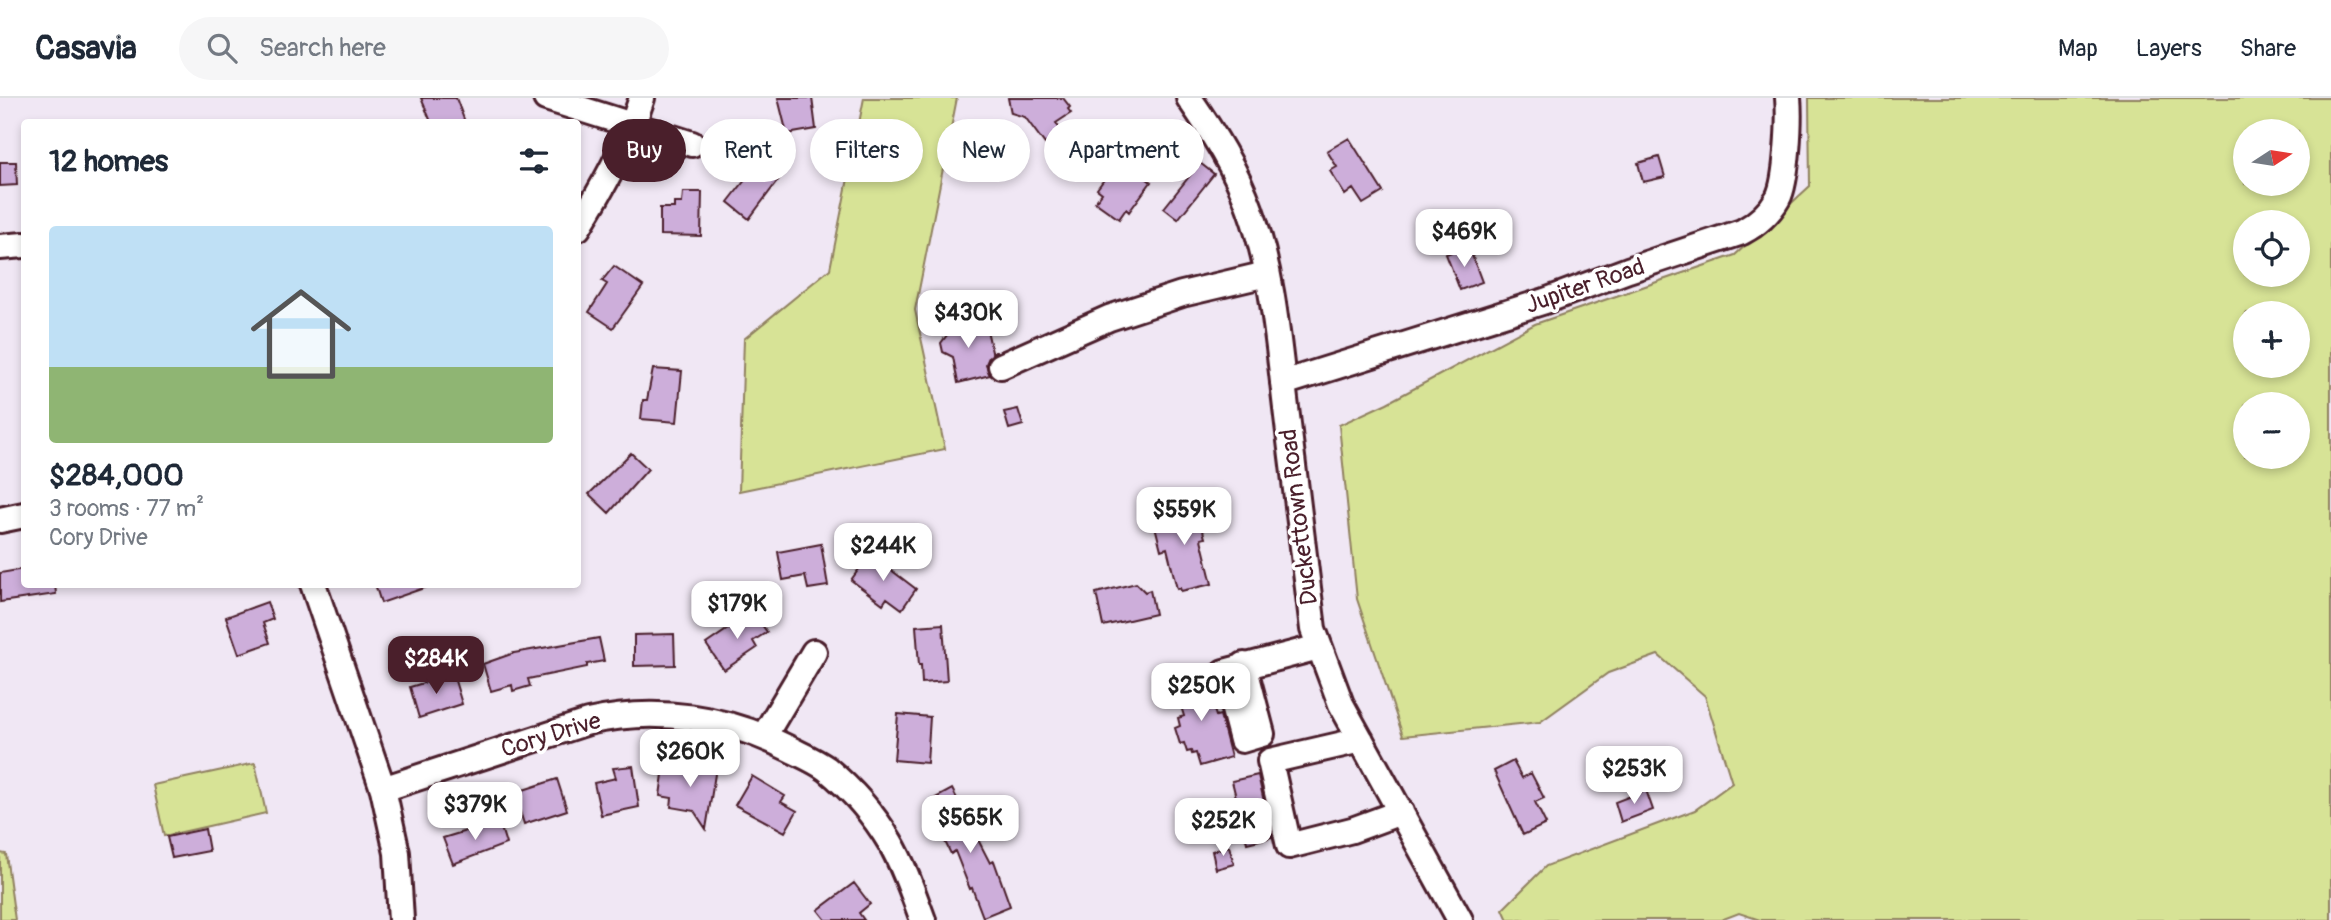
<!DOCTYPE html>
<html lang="en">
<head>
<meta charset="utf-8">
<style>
	body { margin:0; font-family:Pangolin,sans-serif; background:#f6f6f7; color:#1f2937; height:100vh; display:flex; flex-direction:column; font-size:26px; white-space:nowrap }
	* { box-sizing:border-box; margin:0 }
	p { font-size:23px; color:#747a83 }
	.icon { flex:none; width:38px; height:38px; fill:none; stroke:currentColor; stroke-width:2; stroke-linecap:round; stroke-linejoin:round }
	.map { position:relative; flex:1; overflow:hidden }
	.panel { position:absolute; left:21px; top:21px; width:560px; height:469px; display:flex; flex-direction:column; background:#fff; border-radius:7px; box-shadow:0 4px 10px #0003 }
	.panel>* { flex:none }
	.hud { position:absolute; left:602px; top:21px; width:665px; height:63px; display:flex; gap:14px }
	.needle { width:46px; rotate:78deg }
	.controls { position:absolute; left:2233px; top:21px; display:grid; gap:14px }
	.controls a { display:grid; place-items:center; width:77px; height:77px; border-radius:50%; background:#fff; box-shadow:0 4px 10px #0003; font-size:35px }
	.price { position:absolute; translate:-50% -60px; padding:0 16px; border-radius:14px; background:#fff; color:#222; font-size:23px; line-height:46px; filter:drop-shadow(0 2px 4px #0008) }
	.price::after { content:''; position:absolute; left:50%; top:42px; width:21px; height:16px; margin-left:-10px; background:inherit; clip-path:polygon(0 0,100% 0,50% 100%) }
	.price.active { background:#4a1f2b; color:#fff }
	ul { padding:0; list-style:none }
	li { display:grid; align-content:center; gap:14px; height:371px; padding:0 28px }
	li+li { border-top:2px solid #e0e1e3 }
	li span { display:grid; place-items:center; height:217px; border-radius:7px; color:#555 }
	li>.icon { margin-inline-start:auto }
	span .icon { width:126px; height:126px; fill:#fffc; stroke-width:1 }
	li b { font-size:30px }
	h2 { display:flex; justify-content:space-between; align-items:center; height:84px; padding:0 28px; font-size:30px }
	.pill { padding:0 24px; border-radius:32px; background:#fff; box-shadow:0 4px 10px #0003; font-size:24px; line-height:63px }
	.pill.active { background:#4a1f2b; color:#fff }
	header { display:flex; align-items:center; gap:42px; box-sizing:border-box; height:98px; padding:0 35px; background:#fff; border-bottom:2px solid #e0e1e3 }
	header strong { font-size:33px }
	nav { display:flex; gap:38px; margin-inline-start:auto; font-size:24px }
	.search { width:490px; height:63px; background:#f6f6f7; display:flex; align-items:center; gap:18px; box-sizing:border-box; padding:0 24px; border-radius:38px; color:#747a83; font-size:26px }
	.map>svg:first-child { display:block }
	.green { fill:#d7e396; stroke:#908160; stroke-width:2; fill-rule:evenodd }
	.building { fill:#cdaeda; stroke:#4a1f2b; stroke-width:2 }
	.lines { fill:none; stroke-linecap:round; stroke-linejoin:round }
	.minor-casing { stroke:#4a1f2b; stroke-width:30 }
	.minor { stroke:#fff; stroke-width:24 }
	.labels { text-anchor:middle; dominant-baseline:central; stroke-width:7; stroke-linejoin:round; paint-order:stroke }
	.street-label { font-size:24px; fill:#4a1f2b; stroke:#fff }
</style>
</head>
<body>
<header>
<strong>Casavia</strong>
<div class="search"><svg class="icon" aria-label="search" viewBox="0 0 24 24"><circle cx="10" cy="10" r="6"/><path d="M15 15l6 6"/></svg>Search here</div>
<nav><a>Map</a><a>Layers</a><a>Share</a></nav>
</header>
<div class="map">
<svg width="2331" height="822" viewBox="0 0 2331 822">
	<rect width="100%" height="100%" fill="#f0e7f4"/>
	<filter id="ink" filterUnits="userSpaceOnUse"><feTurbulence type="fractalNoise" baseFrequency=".0143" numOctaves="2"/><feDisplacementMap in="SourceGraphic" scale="14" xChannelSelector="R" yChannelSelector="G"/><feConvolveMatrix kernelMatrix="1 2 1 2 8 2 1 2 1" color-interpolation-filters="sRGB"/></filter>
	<g filter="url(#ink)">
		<!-- green -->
		<path class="green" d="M 864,0 L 957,0 L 915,212 L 945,351 L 739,393 L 744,241 L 830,171 Z
			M 1809,0 L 2331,0 L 2331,822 L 1760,822 L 1739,815 L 1721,822 L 1508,822 L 1503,811 L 1546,768 L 1695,712 L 1732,685 L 1705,598 L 1658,557 L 1608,575 L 1540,624 L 1403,638 L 1357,501 L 1339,327 L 1387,305 L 1535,226 L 1735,157 L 1810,88 ZM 2245,33 L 2298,33 L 2298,86 L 2245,86 ZM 2245,124 L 2298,124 L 2298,177 L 2245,177 ZM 2245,215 L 2298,215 L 2298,268 L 2245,268 ZM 2245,306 L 2298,306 L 2298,359 L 2245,359 Z
			M 255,665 L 266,715 L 164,738 L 153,687 Z
			M 0,755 L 6,756 L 15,822 L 0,822 Z"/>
		<!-- building -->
		<path class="building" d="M 421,0 L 456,0 L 465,24 L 431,24 Z
			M 778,0 L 812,0 L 816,31 L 787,36 Z
			M 1008,0 L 1063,0 L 1070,9 L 1068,11 L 1071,15 L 1056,25 L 1062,34 L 1045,46 L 1025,19 L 1011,15 Z
			M 1349,40 L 1383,94 L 1363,106 L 1353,91 L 1345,97 L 1330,73 L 1337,69 L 1327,53 Z
			M 1659,59 L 1665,79 L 1643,84 L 1638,65 Z
			M 1120,60 L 1151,84 L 1129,114 L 1126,111 L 1119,121 L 1095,104 L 1102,95 L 1097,91 Z
			M 764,62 L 770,62 L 785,73 L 749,121 L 728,104 L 753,72 L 755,73 Z
			M 0,64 L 16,64 L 17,87 L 0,88 Z
			M 1200,65 L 1214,76 L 1178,121 L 1164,110 Z
			M 683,94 L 702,94 L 701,138 L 660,137 L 660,110 L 674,110 L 674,105 L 682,105 Z
			M 1462,150 L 1463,155 L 1470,152 L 1482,184 L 1460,192 L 1446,156 Z
			M 614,168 L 643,188 L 613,230 L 589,214 L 607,186 L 602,183 Z
			M 979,222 L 982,233 L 987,232 L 992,254 L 995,254 L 989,259 L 986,266 L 990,277 L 958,285 L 953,259 L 943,254 L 941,245 L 947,237 L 945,230 Z
			M 653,271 L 682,273 L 677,324 L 641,321 L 643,302 L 647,302 Z
			M 1018,311 L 1023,327 L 1009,331 L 1004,314 Z
			M 631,355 L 648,371 L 609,415 L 589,396 Z
			M 1190,407 L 1193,419 L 1199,418 L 1205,440 L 1201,441 L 1212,486 L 1181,493 L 1180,490 L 1177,491 L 1167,450 L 1161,452 L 1152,416 Z
			M 821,446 L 828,488 L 808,491 L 805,478 L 783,482 L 778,454 Z
			M 870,456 L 916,491 L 902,511 L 887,500 L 883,506 L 851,482 Z
			M 24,471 L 24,486 L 55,486 L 56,496 L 0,504 L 0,475 Z
			M 1136,485 L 1145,494 L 1150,492 L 1155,516 L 1103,528 L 1096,495 Z
			M 375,486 L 427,486 L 427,489 L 381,505 Z
			M 267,504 L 273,521 L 263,525 L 270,545 L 239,556 L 226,519 Z
			M 753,514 L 767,534 L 753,543 L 757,550 L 724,572 L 706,546 Z
			M 943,526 L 947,583 L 922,585 L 921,567 L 919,567 L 916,528 Z
			M 674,536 L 675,567 L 634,568 L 634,537 Z
			M 599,540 L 604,563 L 587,566 L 587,569 L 528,581 L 530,588 L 513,593 L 512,587 L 491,593 L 483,566 L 514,555 Z
			M 453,576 L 462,606 L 419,620 L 410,589 Z
			M 1204,579 L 1216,618 L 1220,617 L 1231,659 L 1200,668 L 1196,655 L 1192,656 L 1191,653 L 1187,654 L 1184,645 L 1180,646 L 1175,630 L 1180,628 L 1178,620 L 1184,618 L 1174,586 Z
			M 898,616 L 930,619 L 927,665 L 894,662 Z
			M 1513,663 L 1522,680 L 1531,675 L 1544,700 L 1535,704 L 1546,726 L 1523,737 L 1494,673 Z
			M 697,667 L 716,670 L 706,731 L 694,713 L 671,709 L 672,700 L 660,698 L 664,669 L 676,671 L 676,668 L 696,671 Z
			M 633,668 L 639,709 L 601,717 L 594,685 L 616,680 L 613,670 Z
			M 1258,677 L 1272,739 L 1247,745 L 1232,683 Z
			M 752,678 L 785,698 L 781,704 L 797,713 L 785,734 L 735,707 Z
			M 557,681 L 567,712 L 524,726 L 514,695 Z
			M 952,691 L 990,765 L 994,763 L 1010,808 L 983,819 L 972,790 L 970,791 L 955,753 L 951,756 L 934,721 L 940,718 L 932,702 Z
			M 1646,692 L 1653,712 L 1621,724 L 1615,704 Z
			M 499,723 L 506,746 L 453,766 L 443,740 Z
			M 205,731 L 209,753 L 172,760 L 167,739 Z
			M 1229,748 L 1234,766 L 1216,771 L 1212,753 Z
			M 854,785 L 870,806 L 859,815 L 864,822 L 826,822 L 818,812 Z"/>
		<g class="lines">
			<defs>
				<path id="minor" d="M 546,0 L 692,46
					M 1189,0 C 1213,35 1236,71 1250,111 C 1273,175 1278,243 1286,310 C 1295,384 1304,457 1313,531 L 1341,606 L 1460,822
					M 578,130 C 603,89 627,47 642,0
					M 0,149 L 24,147
					M 1001,268 L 1109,220 L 1182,196 L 1267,176
					M 1283,285 L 1545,203 L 1628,172 L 1742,134 C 1757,126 1769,116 1778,100 C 1787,83 1790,21 1788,0
					M 0,422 L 24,417
					M 313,486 L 383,691 L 397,755 L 401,822
					M 1244,567 L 1262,636 L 1242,642 L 1224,574 L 1319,549
					M 764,638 L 814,554
					M 1361,642 L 1270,663 L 1289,748 L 1352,732 L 1401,714
					M 383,691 L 588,624 C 656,608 728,619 790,651 C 802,657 816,663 827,671 C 851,691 874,717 890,744 C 904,768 913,795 923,822"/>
			</defs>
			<!-- minor casing -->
			<use href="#minor" class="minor-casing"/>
			<!-- minor -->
			<use href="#minor" class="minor"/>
		</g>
	</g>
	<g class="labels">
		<!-- street labels -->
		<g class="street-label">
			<text transform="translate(1585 188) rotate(-19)">Jupiter Road</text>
			<text transform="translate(1299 419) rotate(-97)">Duckettown Road</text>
			<text transform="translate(551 637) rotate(-17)">Cory Drive</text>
		</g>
	</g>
</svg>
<div class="controls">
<a><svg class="needle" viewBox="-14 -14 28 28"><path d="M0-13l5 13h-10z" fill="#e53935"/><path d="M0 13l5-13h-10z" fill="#747a83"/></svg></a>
<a><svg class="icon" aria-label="locate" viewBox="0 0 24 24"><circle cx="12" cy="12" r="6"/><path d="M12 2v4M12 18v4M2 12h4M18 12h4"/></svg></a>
<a>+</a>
<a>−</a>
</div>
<b class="price" style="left:1464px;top:171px">$469K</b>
<b class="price" style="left:968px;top:252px">$430K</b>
<b class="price" style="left:1184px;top:449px">$559K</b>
<b class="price" style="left:883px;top:485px">$244K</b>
<b class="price" style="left:737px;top:543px">$179K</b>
<b class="price active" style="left:436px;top:598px">$284K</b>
<b class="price" style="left:1201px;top:625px">$250K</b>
<b class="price" style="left:690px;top:691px">$260K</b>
<b class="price" style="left:1634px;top:708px">$253K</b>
<b class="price" style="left:475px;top:744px">$379K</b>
<b class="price" style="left:970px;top:757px">$565K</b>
<b class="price" style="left:1223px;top:760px">$252K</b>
<div class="hud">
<a class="pill active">Buy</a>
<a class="pill">Rent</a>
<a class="pill">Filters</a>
<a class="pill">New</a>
<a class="pill">Apartment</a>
</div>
<section class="panel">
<h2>12 homes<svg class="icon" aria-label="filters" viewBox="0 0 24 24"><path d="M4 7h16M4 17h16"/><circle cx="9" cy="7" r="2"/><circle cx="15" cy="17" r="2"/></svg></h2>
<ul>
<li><span style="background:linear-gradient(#bfe0f5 65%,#8fb573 0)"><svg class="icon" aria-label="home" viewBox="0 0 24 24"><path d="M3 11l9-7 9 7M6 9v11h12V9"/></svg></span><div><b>$284,000</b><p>3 rooms · 77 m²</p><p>Cory Drive</p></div></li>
</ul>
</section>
</div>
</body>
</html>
